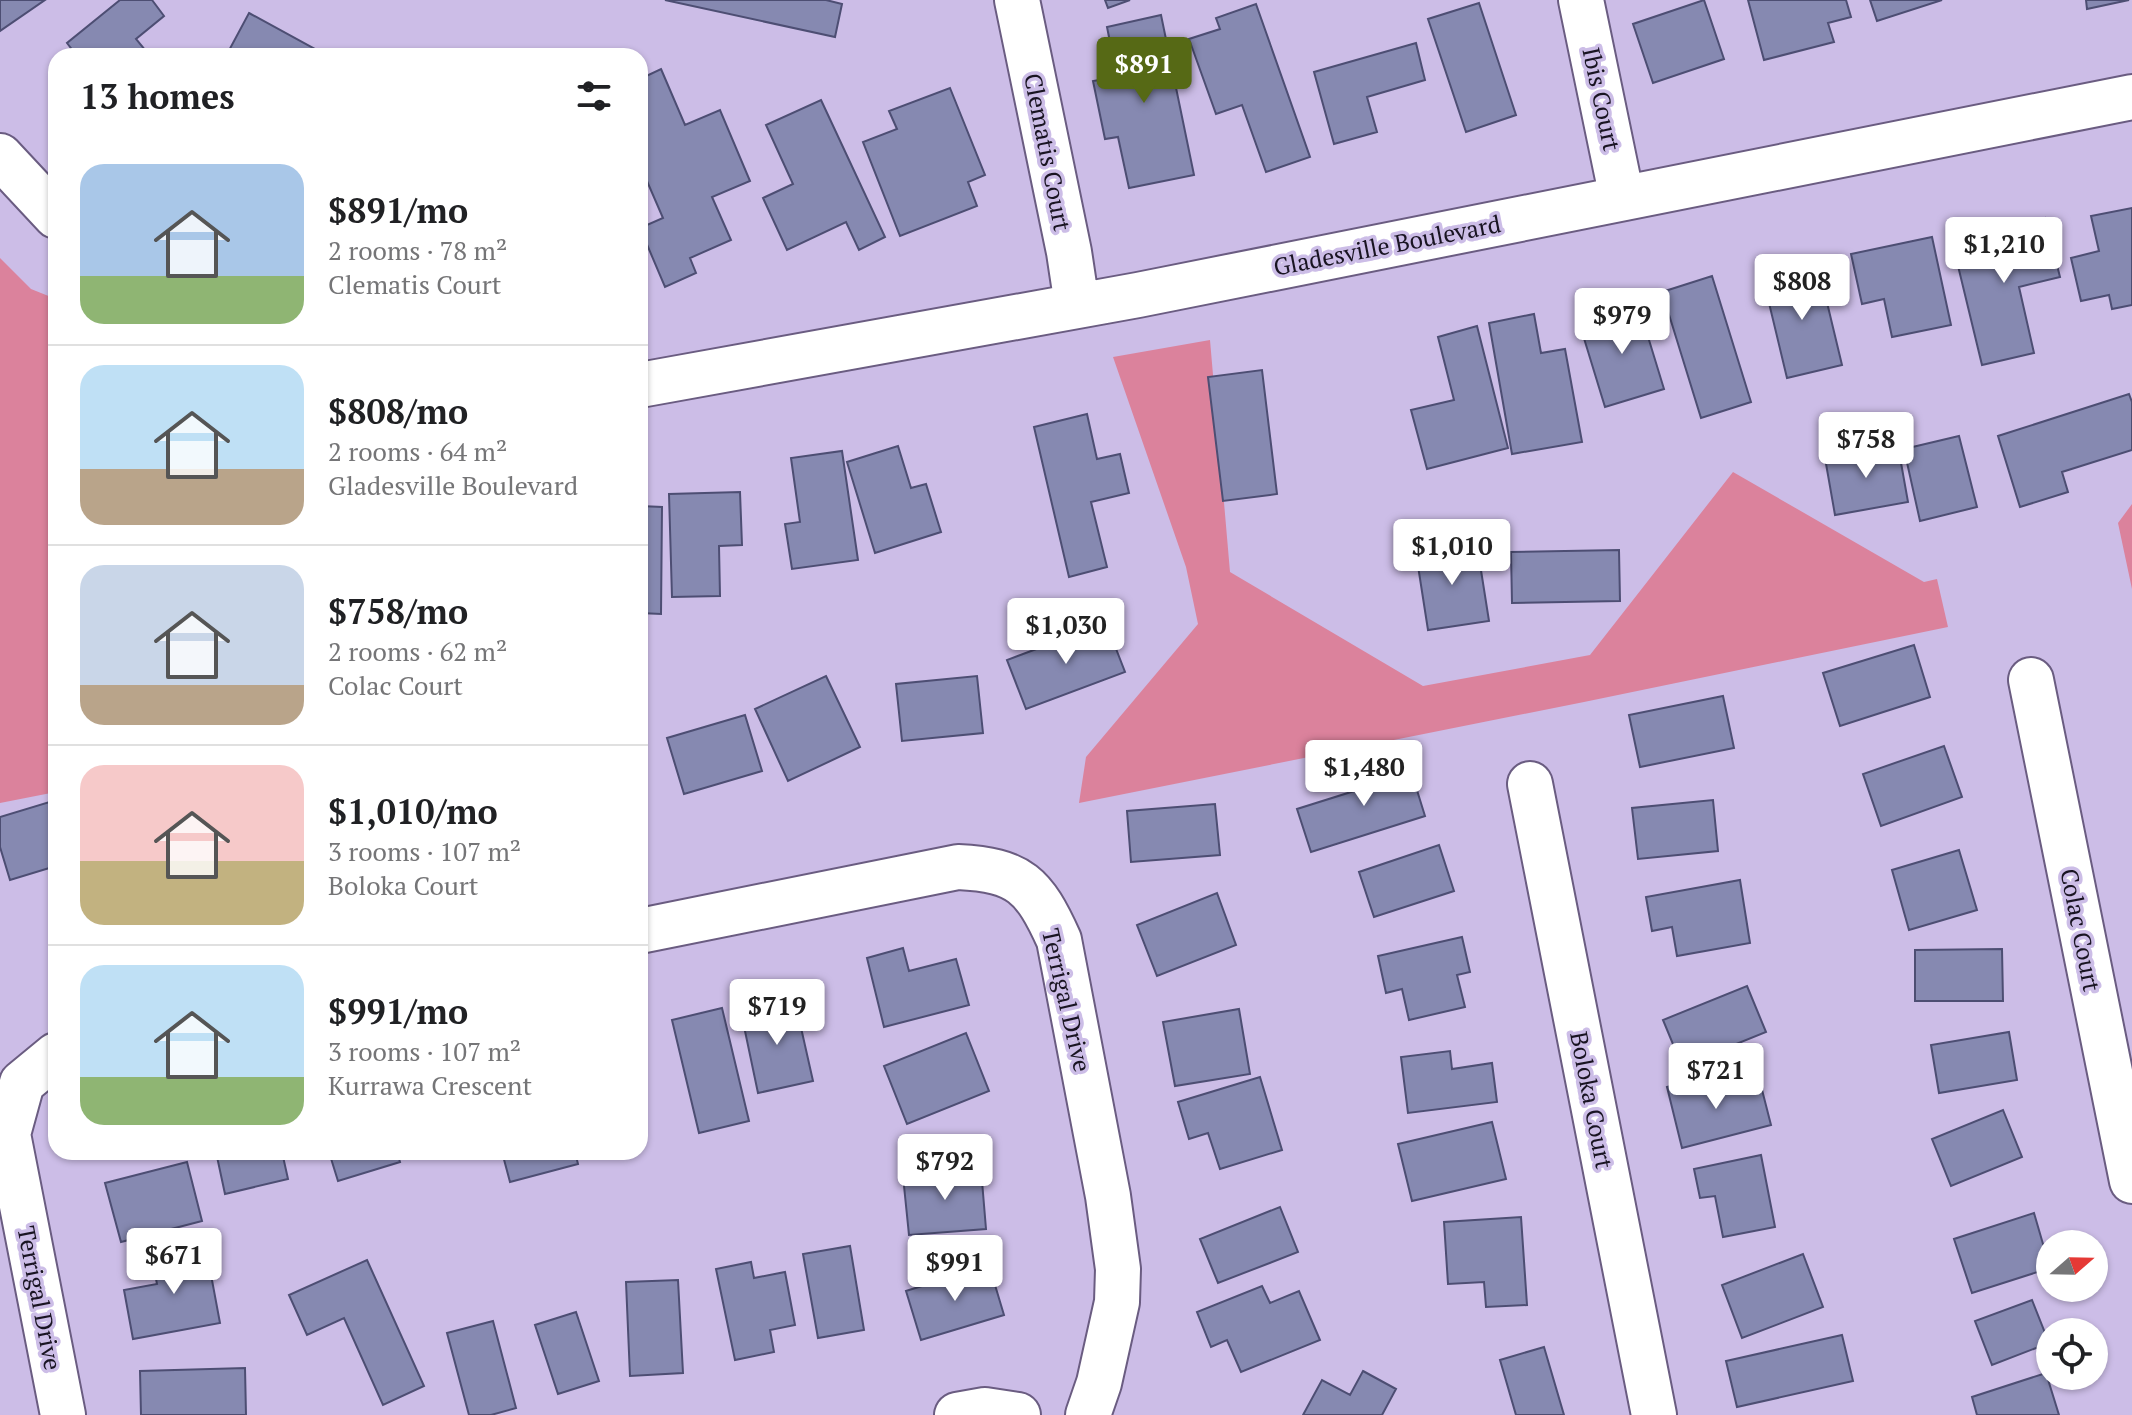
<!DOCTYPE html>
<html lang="en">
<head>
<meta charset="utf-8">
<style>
	body { margin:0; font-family:"PT Serif",serif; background:#f6f6f6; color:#202124; height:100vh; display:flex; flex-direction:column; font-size:30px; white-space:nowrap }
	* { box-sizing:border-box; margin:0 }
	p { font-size:26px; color:#757577 }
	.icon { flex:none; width:44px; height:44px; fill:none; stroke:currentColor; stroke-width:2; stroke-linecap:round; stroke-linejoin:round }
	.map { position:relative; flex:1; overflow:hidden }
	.drawer { position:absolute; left:48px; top:48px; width:600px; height:1112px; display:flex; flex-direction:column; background:#fff; border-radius:24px; box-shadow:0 2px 6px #0004 }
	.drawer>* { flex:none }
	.needle { width:52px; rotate:70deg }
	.tools { position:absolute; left:2036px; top:1230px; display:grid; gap:16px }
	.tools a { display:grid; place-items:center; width:72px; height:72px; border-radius:50%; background:#fff; box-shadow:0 2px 6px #0004; font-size:40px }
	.price { position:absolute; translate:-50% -68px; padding:0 18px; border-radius:8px; background:#fff; color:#222; font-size:26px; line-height:52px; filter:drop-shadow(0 2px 4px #0008) }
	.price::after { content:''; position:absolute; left:50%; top:48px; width:24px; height:18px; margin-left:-12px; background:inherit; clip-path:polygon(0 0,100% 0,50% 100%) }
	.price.selected { background:#566915; color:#fff }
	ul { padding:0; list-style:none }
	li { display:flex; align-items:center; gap:24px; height:200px; padding:0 32px }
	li+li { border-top:2px solid #e0e0e0 }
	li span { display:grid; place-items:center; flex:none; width:224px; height:160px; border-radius:24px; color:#555 }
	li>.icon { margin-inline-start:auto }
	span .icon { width:96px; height:96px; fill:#fffc; stroke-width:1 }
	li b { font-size:34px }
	h2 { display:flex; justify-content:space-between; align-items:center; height:96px; padding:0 32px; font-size:34px }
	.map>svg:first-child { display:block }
	.green { fill:#db829c }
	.building { fill:#8689b1; stroke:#4d4e73; stroke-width:2 }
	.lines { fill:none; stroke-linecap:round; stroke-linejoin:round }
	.minor-casing { stroke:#6a5c81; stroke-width:48 }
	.minor { stroke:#fff; stroke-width:44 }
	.labels { text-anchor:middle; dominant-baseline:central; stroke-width:7; stroke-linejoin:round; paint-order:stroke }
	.street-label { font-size:24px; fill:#191422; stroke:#ccbde7 }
</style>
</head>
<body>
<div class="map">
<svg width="2132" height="1415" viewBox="0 0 2132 1415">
	<rect width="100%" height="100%" fill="#ccbde7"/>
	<!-- green -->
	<path class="green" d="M 0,258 L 31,289 L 56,299 L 56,792 L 0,803 Z
		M 1210,340 L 1230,572 L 1423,686 L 1590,655 L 1733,472 L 1924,582 L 1937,579 L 1948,627 L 1584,702 L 1079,803 L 1086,757 L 1198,624 L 1186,567 L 1113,357 Z
		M 2132,504 L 2132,589 L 2118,523 Z"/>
	<!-- building -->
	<path class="building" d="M 0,0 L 45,0 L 0,31 Z
		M 120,0 L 152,0 L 164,16 L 136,39 L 150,56 L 77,56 L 67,43 Z
		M 665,0 L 826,0 L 842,4 L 835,37 Z
		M 1105,0 L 1130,0 L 1108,8 Z
		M 1704,0 L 1724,59 L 1653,83 L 1633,24 Z
		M 1748,0 L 1846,0 L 1851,17 L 1828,23 L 1834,42 L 1764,60 Z
		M 1870,0 L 1942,0 L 1877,21 Z
		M 2086,0 L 2129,0 L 2087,9 Z
		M 1479,3 L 1516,115 L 1466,132 L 1428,19 Z
		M 1256,4 L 1310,157 L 1266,172 L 1242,105 L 1216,114 L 1189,39 L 1220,29 L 1216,18 Z
		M 249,13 L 317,50 L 313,56 L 226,56 Z
		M 1161,15 L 1194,175 L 1129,188 L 1118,137 L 1105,139 L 1093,81 L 1117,77 L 1107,27 Z
		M 1416,43 L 1425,80 L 1367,97 L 1377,132 L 1334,144 L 1314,72 Z
		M 661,69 L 685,125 L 720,110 L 750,181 L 712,197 L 731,240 L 690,258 L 696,273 L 665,287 L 640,228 L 663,218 L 640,165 L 640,79 Z
		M 950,88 L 985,175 L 968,182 L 977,206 L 900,236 L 863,142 L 897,129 L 889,111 Z
		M 821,100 L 885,237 L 859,250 L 846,222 L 787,250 L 763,198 L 793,184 L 766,125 Z
		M 2132,208 L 2132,305 L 2112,309 L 2109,295 L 2081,301 L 2071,258 L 2099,251 L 2091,216 Z
		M 2045,218 L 2060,277 L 2019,287 L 2034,353 L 1982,365 L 1952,241 Z
		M 1932,237 L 1951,325 L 1892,337 L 1884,299 L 1862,304 L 1851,254 Z
		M 1818,265 L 1842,365 L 1787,378 L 1763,278 Z
		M 1712,276 L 1751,402 L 1701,418 L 1662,292 Z
		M 1638,304 L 1664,389 L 1605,407 L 1579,322 Z
		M 1534,314 L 1541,353 L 1565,349 L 1582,442 L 1512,454 L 1489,323 Z
		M 1477,326 L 1508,448 L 1427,469 L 1411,410 L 1454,400 L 1438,337 Z
		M 1262,370 L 1277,494 L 1223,501 L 1208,377 Z
		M 2129,394 L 2132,402 L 2132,450 L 2062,472 L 2068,492 L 2020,507 L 1998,436 Z
		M 1087,414 L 1097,459 L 1120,454 L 1129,493 L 1091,502 L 1107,567 L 1069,577 L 1034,427 Z
		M 1959,436 L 1977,507 L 1920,521 L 1904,449 Z
		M 898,446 L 911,488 L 926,484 L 941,532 L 875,553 L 847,462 Z
		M 1898,446 L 1908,502 L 1835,515 L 1825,458 Z
		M 842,451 L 858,560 L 792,569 L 785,524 L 800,522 L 791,458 Z
		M 740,492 L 742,545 L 719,546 L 720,596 L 672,597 L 669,494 Z
		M 640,506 L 662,507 L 661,614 L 640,613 Z
		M 1477,545 L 1489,621 L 1428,630 L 1416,553 Z
		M 1619,550 L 1620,601 L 1512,603 L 1511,552 Z
		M 1106,623 L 1125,672 L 1026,709 L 1007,660 Z
		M 1914,645 L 1930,697 L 1840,726 L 1823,673 Z
		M 826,676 L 860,747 L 788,781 L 755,709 Z
		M 977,676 L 983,733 L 902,741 L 896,684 Z
		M 1723,696 L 1734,748 L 1640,767 L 1629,715 Z
		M 745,715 L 762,771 L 684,794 L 667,738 Z
		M 1944,746 L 1962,797 L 1881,826 L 1863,774 Z
		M 1407,758 L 1425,816 L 1311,852 L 1297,809 L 1370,786 L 1364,771 Z
		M 56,800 L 56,866 L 10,880 L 0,847 L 0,817 Z
		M 1713,800 L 1718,851 L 1638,859 L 1632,808 Z
		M 1215,804 L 1220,855 L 1131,862 L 1127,811 Z
		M 1439,845 L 1454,891 L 1374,917 L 1359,872 Z
		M 1959,850 L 1977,910 L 1909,930 L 1892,870 Z
		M 1740,880 L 1750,943 L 1677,956 L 1672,927 L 1652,931 L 1646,897 Z
		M 1217,893 L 1236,945 L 1157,976 L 1137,925 Z
		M 1462,937 L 1470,972 L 1457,975 L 1465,1007 L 1409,1020 L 1402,989 L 1386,993 L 1378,956 Z
		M 903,948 L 909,971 L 956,959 L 969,1005 L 884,1027 L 867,958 Z
		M 2002,949 L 2003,1001 L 1915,1001 L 1915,950 Z
		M 1747,986 L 1766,1032 L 1682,1066 L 1663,1020 Z
		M 795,1001 L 813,1081 L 758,1093 L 741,1012 Z
		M 722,1008 L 749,1121 L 699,1133 L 672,1020 Z
		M 1239,1009 L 1250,1074 L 1175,1086 L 1163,1022 Z
		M 2009,1032 L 2017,1080 L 1939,1093 L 1931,1045 Z
		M 966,1033 L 989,1091 L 907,1124 L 884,1066 Z
		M 1450,1051 L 1452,1069 L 1492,1063 L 1497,1102 L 1408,1113 L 1401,1057 Z
		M 1710,1076 L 1715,1094 L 1760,1082 L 1771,1125 L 1682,1148 L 1667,1087 Z
		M 1260,1077 L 1282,1150 L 1220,1169 L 1208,1133 L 1189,1139 L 1178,1102 Z
		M 2003,1110 L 2022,1157 L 1951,1186 L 1932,1139 Z
		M 1492,1122 L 1506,1179 L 1412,1201 L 1398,1144 Z
		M 94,1152 L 122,1152 L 96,1158 Z
		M 216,1152 L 282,1152 L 288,1179 L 225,1194 Z
		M 329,1152 L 397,1152 L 400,1162 L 338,1181 Z
		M 502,1152 L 575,1152 L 578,1164 L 510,1182 Z
		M 1761,1155 L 1775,1227 L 1723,1237 L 1715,1196 L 1700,1198 L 1694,1169 Z
		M 187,1162 L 202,1221 L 121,1242 L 105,1183 Z
		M 981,1169 L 986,1229 L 909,1235 L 903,1176 Z
		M 1280,1207 L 1298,1252 L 1218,1283 L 1200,1239 Z
		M 2034,1213 L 2050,1268 L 1972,1293 L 1954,1239 Z
		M 1521,1217 L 1527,1305 L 1486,1307 L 1484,1282 L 1448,1284 L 1444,1222 Z
		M 850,1246 L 864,1330 L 818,1338 L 803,1254 Z
		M 206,1248 L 220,1323 L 133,1339 L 124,1290 L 157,1284 L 152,1258 Z
		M 1803,1254 L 1823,1307 L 1742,1338 L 1722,1285 Z
		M 367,1260 L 424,1386 L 383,1405 L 344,1318 L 307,1335 L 289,1295 Z
		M 751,1262 L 754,1278 L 785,1272 L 795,1325 L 770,1330 L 774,1352 L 735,1360 L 716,1269 Z
		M 989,1265 L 1004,1315 L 921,1340 L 906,1291 Z
		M 678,1280 L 683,1373 L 630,1376 L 626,1282 Z
		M 1262,1286 L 1270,1303 L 1299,1291 L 1320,1340 L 1241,1372 L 1227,1340 L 1211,1347 L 1197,1312 Z
		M 2032,1300 L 2049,1343 L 1992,1365 L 1975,1321 Z
		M 576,1312 L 599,1381 L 558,1394 L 535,1325 Z
		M 493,1321 L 516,1408 L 491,1415 L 469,1415 L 447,1333 Z
		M 1842,1335 L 1853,1381 L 1737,1407 L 1726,1361 Z
		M 1544,1347 L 1564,1415 L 1516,1415 L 1500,1360 Z
		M 245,1368 L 246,1415 L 141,1415 L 140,1371 Z
		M 1363,1371 L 1396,1389 L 1382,1415 L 1303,1415 L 1322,1380 L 1350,1395 Z
		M 2046,1373 L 2059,1415 L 1977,1415 L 1972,1397 Z"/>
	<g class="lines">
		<defs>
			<path id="minor" d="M 1017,0 L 1069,252 L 1077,305
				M 1581,0 L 1622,198
				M 0,156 L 56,216
				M 640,385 L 1138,295 L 2132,97
				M 2031,680 L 2132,1181
				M 1530,784 L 1654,1415
				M 640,931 L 958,867 C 1020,870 1034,885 1059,940 L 1108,1196 L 1118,1269 L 1117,1302 L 1099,1383 L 1088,1415
				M 56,1055 L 22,1083 L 8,1134 L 63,1415
				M 957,1415 L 985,1410 L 1018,1415"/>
		</defs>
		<!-- minor casing -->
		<use href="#minor" class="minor-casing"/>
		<!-- minor -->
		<use href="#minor" class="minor"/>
	</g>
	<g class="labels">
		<!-- street labels -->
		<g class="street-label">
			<text transform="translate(1602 99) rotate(78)">Ibis Court</text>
			<text transform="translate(1048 152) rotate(79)">Clematis Court</text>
			<text transform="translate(1387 245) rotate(-11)">Gladesville Boulevard</text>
			<text transform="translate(2081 930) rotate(79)">Colac Court</text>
			<text transform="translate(1067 1000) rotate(77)">Terrigal Drive</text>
			<text transform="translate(1592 1100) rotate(79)">Boloka Court</text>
			<text transform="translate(40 1298) rotate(79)">Terrigal Drive</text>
		</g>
	</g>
</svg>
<div class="tools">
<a><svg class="needle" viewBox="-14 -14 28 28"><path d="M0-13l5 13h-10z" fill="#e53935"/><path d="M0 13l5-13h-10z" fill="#757577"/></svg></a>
<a><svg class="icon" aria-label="locate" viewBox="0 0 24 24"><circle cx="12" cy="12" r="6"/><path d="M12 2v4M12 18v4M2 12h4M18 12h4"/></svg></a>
</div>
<b class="price selected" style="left:1144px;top:105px">$891</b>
<b class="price" style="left:2004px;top:285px">$1,210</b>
<b class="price" style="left:1802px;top:322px">$808</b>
<b class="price" style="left:1622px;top:356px">$979</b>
<b class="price" style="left:1866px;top:480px">$758</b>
<b class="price" style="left:1452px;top:587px">$1,010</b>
<b class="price" style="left:1066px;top:666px">$1,030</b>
<b class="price" style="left:1364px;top:808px">$1,480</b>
<b class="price" style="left:777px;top:1047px">$719</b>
<b class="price" style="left:1716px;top:1111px">$721</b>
<b class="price" style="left:945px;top:1202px">$792</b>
<b class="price" style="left:174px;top:1296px">$671</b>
<b class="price" style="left:955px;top:1303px">$991</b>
<section class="drawer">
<h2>13 homes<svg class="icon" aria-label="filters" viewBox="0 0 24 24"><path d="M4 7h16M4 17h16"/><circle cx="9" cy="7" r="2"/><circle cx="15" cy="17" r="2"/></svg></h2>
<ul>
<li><span style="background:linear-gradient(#a9c7e8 70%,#8fb573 0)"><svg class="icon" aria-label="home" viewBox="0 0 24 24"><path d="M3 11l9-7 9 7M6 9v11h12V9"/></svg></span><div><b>$891/mo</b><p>2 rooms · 78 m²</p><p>Clematis Court</p></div></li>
<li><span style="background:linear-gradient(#bfe0f5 65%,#b9a48a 0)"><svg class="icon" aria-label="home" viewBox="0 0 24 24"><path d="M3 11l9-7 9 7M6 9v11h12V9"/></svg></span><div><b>$808/mo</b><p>2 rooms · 64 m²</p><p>Gladesville Boulevard</p></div></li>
<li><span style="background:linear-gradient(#c9d6e8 75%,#b9a48a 0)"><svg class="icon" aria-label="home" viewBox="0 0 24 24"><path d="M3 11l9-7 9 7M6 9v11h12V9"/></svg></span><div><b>$758/mo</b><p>2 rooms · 62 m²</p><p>Colac Court</p></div></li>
<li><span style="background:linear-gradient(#f6c9c9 60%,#c2b280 0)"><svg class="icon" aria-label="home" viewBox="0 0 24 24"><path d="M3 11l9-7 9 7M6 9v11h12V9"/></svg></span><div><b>$1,010/mo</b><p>3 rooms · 107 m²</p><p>Boloka Court</p></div></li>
<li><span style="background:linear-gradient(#bfe0f5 70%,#8fb573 0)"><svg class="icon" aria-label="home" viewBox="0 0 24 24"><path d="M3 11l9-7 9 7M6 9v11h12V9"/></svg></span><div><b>$991/mo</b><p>3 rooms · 107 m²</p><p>Kurrawa Crescent</p></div></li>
</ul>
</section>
</div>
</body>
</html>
